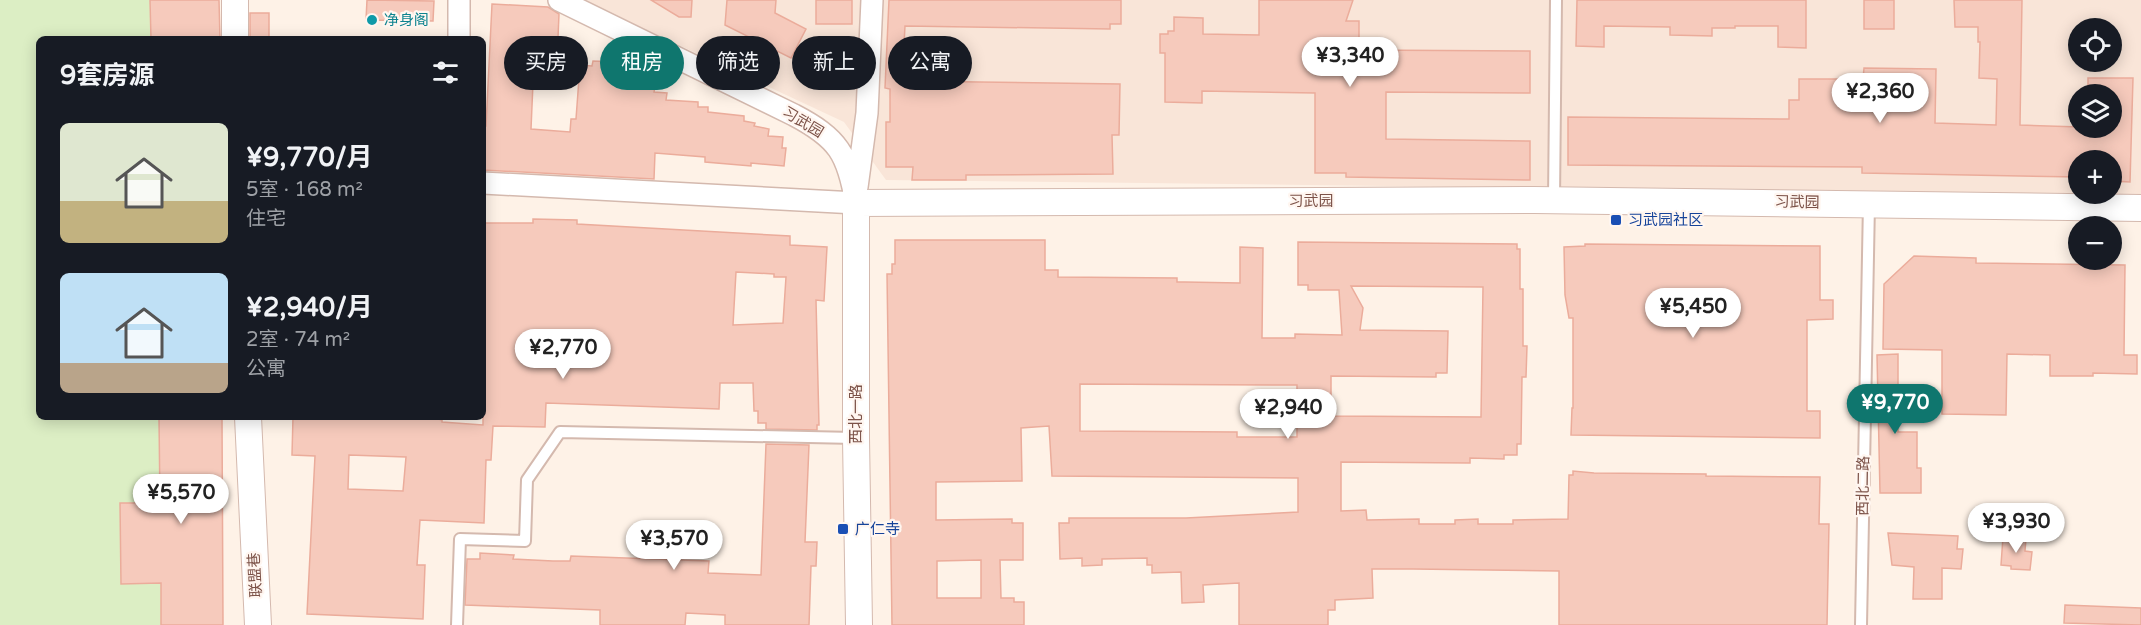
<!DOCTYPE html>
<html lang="zh">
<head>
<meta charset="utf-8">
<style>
	body { margin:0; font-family:"Varela Round","Noto Sans SC",sans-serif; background:#242831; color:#f1f3f6; height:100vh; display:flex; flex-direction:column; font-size:22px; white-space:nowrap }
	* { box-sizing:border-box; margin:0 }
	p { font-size:20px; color:#9ea1a6 }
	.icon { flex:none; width:33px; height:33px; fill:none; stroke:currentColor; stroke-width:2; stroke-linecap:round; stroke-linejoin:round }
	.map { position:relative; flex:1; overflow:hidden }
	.details { position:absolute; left:36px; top:36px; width:450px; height:384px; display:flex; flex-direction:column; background:#171b24; border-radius:9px; box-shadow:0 3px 15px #0003 }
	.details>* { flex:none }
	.hud { position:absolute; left:504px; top:36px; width:570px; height:54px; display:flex; gap:12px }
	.buttons { position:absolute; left:2068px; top:18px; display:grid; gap:12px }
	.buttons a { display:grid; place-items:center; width:54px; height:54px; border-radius:50%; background:#171b24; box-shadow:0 3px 15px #0003; font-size:30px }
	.price { position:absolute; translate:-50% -51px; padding:0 14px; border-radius:21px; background:#fff; color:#222; font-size:20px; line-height:39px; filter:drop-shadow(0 2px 3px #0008) }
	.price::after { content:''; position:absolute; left:50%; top:36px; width:18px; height:14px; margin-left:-9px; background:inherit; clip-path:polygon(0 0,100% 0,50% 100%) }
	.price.current { background:#0f766e; color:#fff }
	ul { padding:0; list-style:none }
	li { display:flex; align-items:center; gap:18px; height:150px; padding:0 24px }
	li span { display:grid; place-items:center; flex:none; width:168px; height:120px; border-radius:9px; color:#555 }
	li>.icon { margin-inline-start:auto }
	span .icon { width:72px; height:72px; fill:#fffc; stroke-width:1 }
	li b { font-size:26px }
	h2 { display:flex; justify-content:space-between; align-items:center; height:72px; padding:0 24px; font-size:26px }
	.chip { padding:0 21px; border-radius:27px; background:#171b24; box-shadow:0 3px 15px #0003; font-size:21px; line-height:54px }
	.chip.current { background:#0f766e; color:#fff }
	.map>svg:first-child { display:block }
	.residential { fill:#f9e5d8; fill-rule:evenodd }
	.green { fill:#dceec4 }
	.building { fill:#f6cabc; stroke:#ebac9b; stroke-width:1.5; fill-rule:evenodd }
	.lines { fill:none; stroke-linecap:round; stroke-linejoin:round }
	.service-casing { stroke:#d4b9ae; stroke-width:14 }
	.minor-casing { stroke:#d4b9ae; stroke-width:24 }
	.tertiary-casing { stroke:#d4b9ae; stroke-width:28 }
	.service { stroke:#fff; stroke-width:10 }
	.minor { stroke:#fff; stroke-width:21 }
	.tertiary { stroke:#fff; stroke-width:26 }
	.culture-dot { fill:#0f9aa8; stroke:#fff6f0; stroke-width:2 }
	.transit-dot { fill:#1a4fb4; stroke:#fff6f0; stroke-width:2 }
	.labels { text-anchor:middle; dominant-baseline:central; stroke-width:4.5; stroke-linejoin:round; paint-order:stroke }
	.culture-label { font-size:15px; fill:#0d838f; stroke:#fff6f0; text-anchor:start }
	.street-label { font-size:15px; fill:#7c5248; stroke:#fff6f0 }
	.transit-label { font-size:15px; fill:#164399; stroke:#fff6f0; text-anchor:start }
</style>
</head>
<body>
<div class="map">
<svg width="2141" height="625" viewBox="0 0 2141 625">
	<rect width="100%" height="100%" fill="#fef2e7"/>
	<!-- residential -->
	<path class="residential" d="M 582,0 L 2141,0 L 2141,195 L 886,180 L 844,122 ZM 2079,28 L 2112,28 L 2112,62 L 2079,62 ZM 2079,94 L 2112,94 L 2112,128 L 2079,128 ZM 2079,160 L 2112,160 L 2112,194 L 2079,194 Z"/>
	<!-- green -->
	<path class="green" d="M 0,0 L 150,0 L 151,39 L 39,39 L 39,417 L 159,417 L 160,503 L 122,584 L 161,583 L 161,625 L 0,625 Z"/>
	<!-- building -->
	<path class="building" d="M 150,0 L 219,0 L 220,39 L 151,39 Z
		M 367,0 L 434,1 L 433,21 L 366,20 Z
		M 651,0 L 692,0 L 691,17 L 679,17 Z
		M 727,0 L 776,0 L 775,13 L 806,29 L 791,58 L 725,25 Z
		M 816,0 L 852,0 L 852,24 L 816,24 Z
		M 889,0 L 1121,0 L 1121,24 L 1110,24 L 1110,29 L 905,26 L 902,81 L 1120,84 L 1119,135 L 1112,135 L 1113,174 L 966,175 L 966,180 L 912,180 L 913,167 L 886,167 L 886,122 L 890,122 L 890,89 L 885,88 Z
		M 1259,0 L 1353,0 L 1346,21 L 1359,21 L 1359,50 L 1530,51 L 1530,93 L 1386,92 L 1386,139 L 1530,141 L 1530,180 L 1346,177 L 1346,173 L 1315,173 L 1315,93 L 1202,91 L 1202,103 L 1165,102 L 1165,53 L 1160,53 L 1160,34 L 1168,34 L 1168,31 L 1174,31 L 1174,17 L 1203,18 L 1203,34 L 1259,35 Z
		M 1577,0 L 1806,0 L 1806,48 L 1778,47 L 1778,26 L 1735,26 L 1735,28 L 1712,28 L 1712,36 L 1670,35 L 1670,27 L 1604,26 L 1604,47 L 1576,46 Z
		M 1864,0 L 1894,0 L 1894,29 L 1864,29 Z
		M 1954,0 L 2022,0 L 2020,125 L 2112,128 L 2112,94 L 2088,94 L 2088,78 L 2133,78 L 2130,182 L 2112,181 L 2112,160 L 2079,160 L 2079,177 L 1862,173 L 1862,167 L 1568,165 L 1568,117 L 1789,119 L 1789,100 L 1799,100 L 1799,79 L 1863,79 L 1864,68 L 1936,69 L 1935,123 L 1996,125 L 1997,79 L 1979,78 L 1980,42 L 1978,42 L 1978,27 L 1955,27 Z
		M 492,4 L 548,7 L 559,14 L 557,61 L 534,60 L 531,129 L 570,132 L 571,119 L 576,119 L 580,65 L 592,66 L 593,61 L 616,62 L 614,84 L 655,87 L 654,92 L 667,93 L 666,100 L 698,102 L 698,107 L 708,107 L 708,112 L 744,116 L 744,121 L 755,123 L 754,126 L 769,129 L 768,136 L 783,137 L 782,148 L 786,148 L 784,166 L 751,163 L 751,166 L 705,162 L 705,157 L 655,153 L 654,179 L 483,170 L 483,126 L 486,126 Z
		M 250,13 L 269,13 L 269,39 L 250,39 Z
		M 533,219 L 577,220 L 577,224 L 790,236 L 790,245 L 827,247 L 824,301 L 816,300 L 819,425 L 817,425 L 817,430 L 766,429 L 766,423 L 758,423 L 758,411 L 754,411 L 753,383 L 720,383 L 719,409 L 546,403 L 545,427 L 493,426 L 491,460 L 486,460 L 484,523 L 420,520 L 417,565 L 425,565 L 423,619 L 307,614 L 315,456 L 292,455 L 293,417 L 438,417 L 438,419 L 442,420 L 442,422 L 483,425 L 483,223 L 533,223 ZM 736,272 L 774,274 L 774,277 L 786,277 L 783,323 L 733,325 ZM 349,455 L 406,457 L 403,491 L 348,489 Z
		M 895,240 L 1045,240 L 1045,270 L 1058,270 L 1058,277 L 1177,278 L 1177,282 L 1185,282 L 1240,283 L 1240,247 L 1263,248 L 1262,338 L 1295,338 L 1295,334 L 1342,335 L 1339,290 L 1308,290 L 1308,285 L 1298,285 L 1298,242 L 1517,244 L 1517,249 L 1520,249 L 1520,289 L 1523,289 L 1523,346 L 1527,346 L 1526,377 L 1522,377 L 1521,444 L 1517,444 L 1517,455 L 1504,455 L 1504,459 L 1470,458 L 1470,463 L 1341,462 L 1341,511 L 1366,510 L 1367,520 L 1419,519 L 1419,524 L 1455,524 L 1455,520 L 1478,519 L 1478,524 L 1513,524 L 1513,520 L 1568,519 L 1569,475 L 1573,475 L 1573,471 L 1594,473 L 1706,474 L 1706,476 L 1820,477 L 1819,524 L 1829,524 L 1827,625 L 1559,625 L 1559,571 L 1413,569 L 1372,569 L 1373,598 L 1335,600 L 1335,610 L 1328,610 L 1328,625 L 1239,625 L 1239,583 L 1203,585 L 1204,602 L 1182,603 L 1181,572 L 1152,573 L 1152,565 L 1147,565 L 1147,558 L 1102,559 L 1102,565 L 1082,566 L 1082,558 L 1060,559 L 1059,523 L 1069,523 L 1069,518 L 1186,518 L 1298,512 L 1298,478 L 1052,476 L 1049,426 L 1021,428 L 1022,481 L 936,482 L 936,520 L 1012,519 L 1012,523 L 1023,523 L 1023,560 L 1000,560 L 1001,598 L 1014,598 L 1014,602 L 1024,602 L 1024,625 L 892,625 L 887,274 L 892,274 L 892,264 L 895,264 ZM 1351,286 L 1483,287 L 1481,417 L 1331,416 L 1331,376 L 1436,377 L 1436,373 L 1447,373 L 1448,331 L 1360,330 L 1363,308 ZM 1080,384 L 1297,385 L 1297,437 L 1237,437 L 1237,432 L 1080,431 ZM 981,560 L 981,598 L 937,598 L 937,561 Z
		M 1585,244 L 1820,246 L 1820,300 L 1833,300 L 1833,319 L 1807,320 L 1807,411 L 1820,411 L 1820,438 L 1571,435 L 1572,408 L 1573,408 L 1573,318 L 1569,318 L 1565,295 L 1564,247 L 1585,246 Z
		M 1914,256 L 1976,258 L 1976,263 L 2125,265 L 2124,355 L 2137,355 L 2137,374 L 2093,373 L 2093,376 L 2050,376 L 2050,355 L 2007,354 L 2006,415 L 1942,414 L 1942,350 L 1883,349 L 1884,284 Z
		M 1898,354 L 1898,432 L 1917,432 L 1917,468 L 1921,468 L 1921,493 L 1880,493 L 1877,355 Z
		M 159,417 L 222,417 L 223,625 L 161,625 L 161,583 L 121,584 L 120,503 L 160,503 Z
		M 766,444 L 809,445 L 805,542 L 817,542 L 816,566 L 811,566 L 809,625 L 725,625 L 725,615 L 686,613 L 685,625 L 600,625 L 600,610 L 465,605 L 467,559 L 480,559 L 480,553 L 514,555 L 513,559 L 553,561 L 570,561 L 571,556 L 709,561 L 708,573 L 761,575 Z
		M 1888,533 L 1958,536 L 1957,549 L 1963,549 L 1961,569 L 1942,568 L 1942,599 L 1913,599 L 1914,567 L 1892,565 Z
		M 2003,537 L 2026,538 L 2025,551 L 2032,552 L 2030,570 L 2011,569 L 2011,566 L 2001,565 Z
		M 2065,605 L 2141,608 L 2141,625 L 2064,623 Z"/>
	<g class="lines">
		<defs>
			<path id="service" d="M 1554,200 L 1556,0
				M 457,625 L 460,539 L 525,541 L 527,480 L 560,432 L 855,438
				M 1861,625 L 1869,203"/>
			<path id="minor" d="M 559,0 L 794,115 C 838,138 848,154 856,203
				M 459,39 L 459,0
				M 483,183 L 856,203
				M 857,187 L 867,113 L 872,0"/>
			<path id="tertiary" d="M 235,0 L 235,39
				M 248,417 L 258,625
				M 859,625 L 856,438 L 856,203 L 1534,200 L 2141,208"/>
		</defs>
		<!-- service casing -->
		<use href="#service" class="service-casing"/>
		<!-- minor casing -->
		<use href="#minor" class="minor-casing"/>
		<!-- tertiary casing -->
		<use href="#tertiary" class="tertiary-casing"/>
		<!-- service -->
		<use href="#service" class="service"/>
		<!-- minor -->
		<use href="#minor" class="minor"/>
		<!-- tertiary -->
		<use href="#tertiary" class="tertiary"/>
	</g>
	<!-- markers -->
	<circle class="culture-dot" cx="372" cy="20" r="6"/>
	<g class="transit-dot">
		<rect x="1610" y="214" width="12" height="12" rx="3"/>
		<rect x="837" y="523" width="12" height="12" rx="3"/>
	</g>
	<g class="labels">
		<!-- culture labels -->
		<g class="culture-label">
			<text x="384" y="20">净身阁</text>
		</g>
		<!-- street labels -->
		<g class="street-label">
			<text transform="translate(803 122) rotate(31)">习武园</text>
			<text x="1311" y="201">习武园</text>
			<text transform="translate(1797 202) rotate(1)">习武园</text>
			<text transform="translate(856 414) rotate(-90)">西北一路</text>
			<text transform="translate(1863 486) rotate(-89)">西北二路</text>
			<text transform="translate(255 575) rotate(-93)">联盟巷</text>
		</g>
		<!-- transit labels -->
		<g class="transit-label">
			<text x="1628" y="220">习武园社区</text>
			<text x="855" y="529">广仁寺</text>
		</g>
	</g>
</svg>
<div class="buttons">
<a><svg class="icon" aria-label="locate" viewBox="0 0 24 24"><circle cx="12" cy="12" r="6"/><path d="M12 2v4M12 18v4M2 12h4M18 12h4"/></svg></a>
<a><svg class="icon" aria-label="layers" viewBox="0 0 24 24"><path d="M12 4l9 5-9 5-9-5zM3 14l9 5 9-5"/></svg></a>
<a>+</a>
<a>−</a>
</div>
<b class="price" style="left:1350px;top:88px">¥3,340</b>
<b class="price" style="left:1880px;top:124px">¥2,360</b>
<b class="price" style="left:1693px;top:339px">¥5,450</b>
<b class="price" style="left:563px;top:380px">¥2,770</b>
<b class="price current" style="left:1895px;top:435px">¥9,770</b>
<b class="price" style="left:1288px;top:440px">¥2,940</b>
<b class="price" style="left:181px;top:525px">¥5,570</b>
<b class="price" style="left:2016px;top:554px">¥3,930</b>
<b class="price" style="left:674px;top:571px">¥3,570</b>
<div class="hud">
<a class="chip">买房</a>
<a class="chip current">租房</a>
<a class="chip">筛选</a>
<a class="chip">新上</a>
<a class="chip">公寓</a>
</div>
<section class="details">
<h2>9套房源<svg class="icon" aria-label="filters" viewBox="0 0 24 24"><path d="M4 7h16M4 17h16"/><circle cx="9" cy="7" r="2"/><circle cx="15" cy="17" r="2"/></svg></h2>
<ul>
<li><span style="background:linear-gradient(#dfe7d0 65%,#c2b280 0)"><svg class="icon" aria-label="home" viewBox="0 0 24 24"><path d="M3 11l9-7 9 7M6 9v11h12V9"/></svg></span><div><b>¥9,770/月</b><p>5室 · 168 m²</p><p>住宅</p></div></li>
<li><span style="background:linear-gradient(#bfe0f5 75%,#b9a48a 0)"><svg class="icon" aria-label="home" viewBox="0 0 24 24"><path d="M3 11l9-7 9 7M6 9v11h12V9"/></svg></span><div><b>¥2,940/月</b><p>2室 · 74 m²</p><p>公寓</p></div></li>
</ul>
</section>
</div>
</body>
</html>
